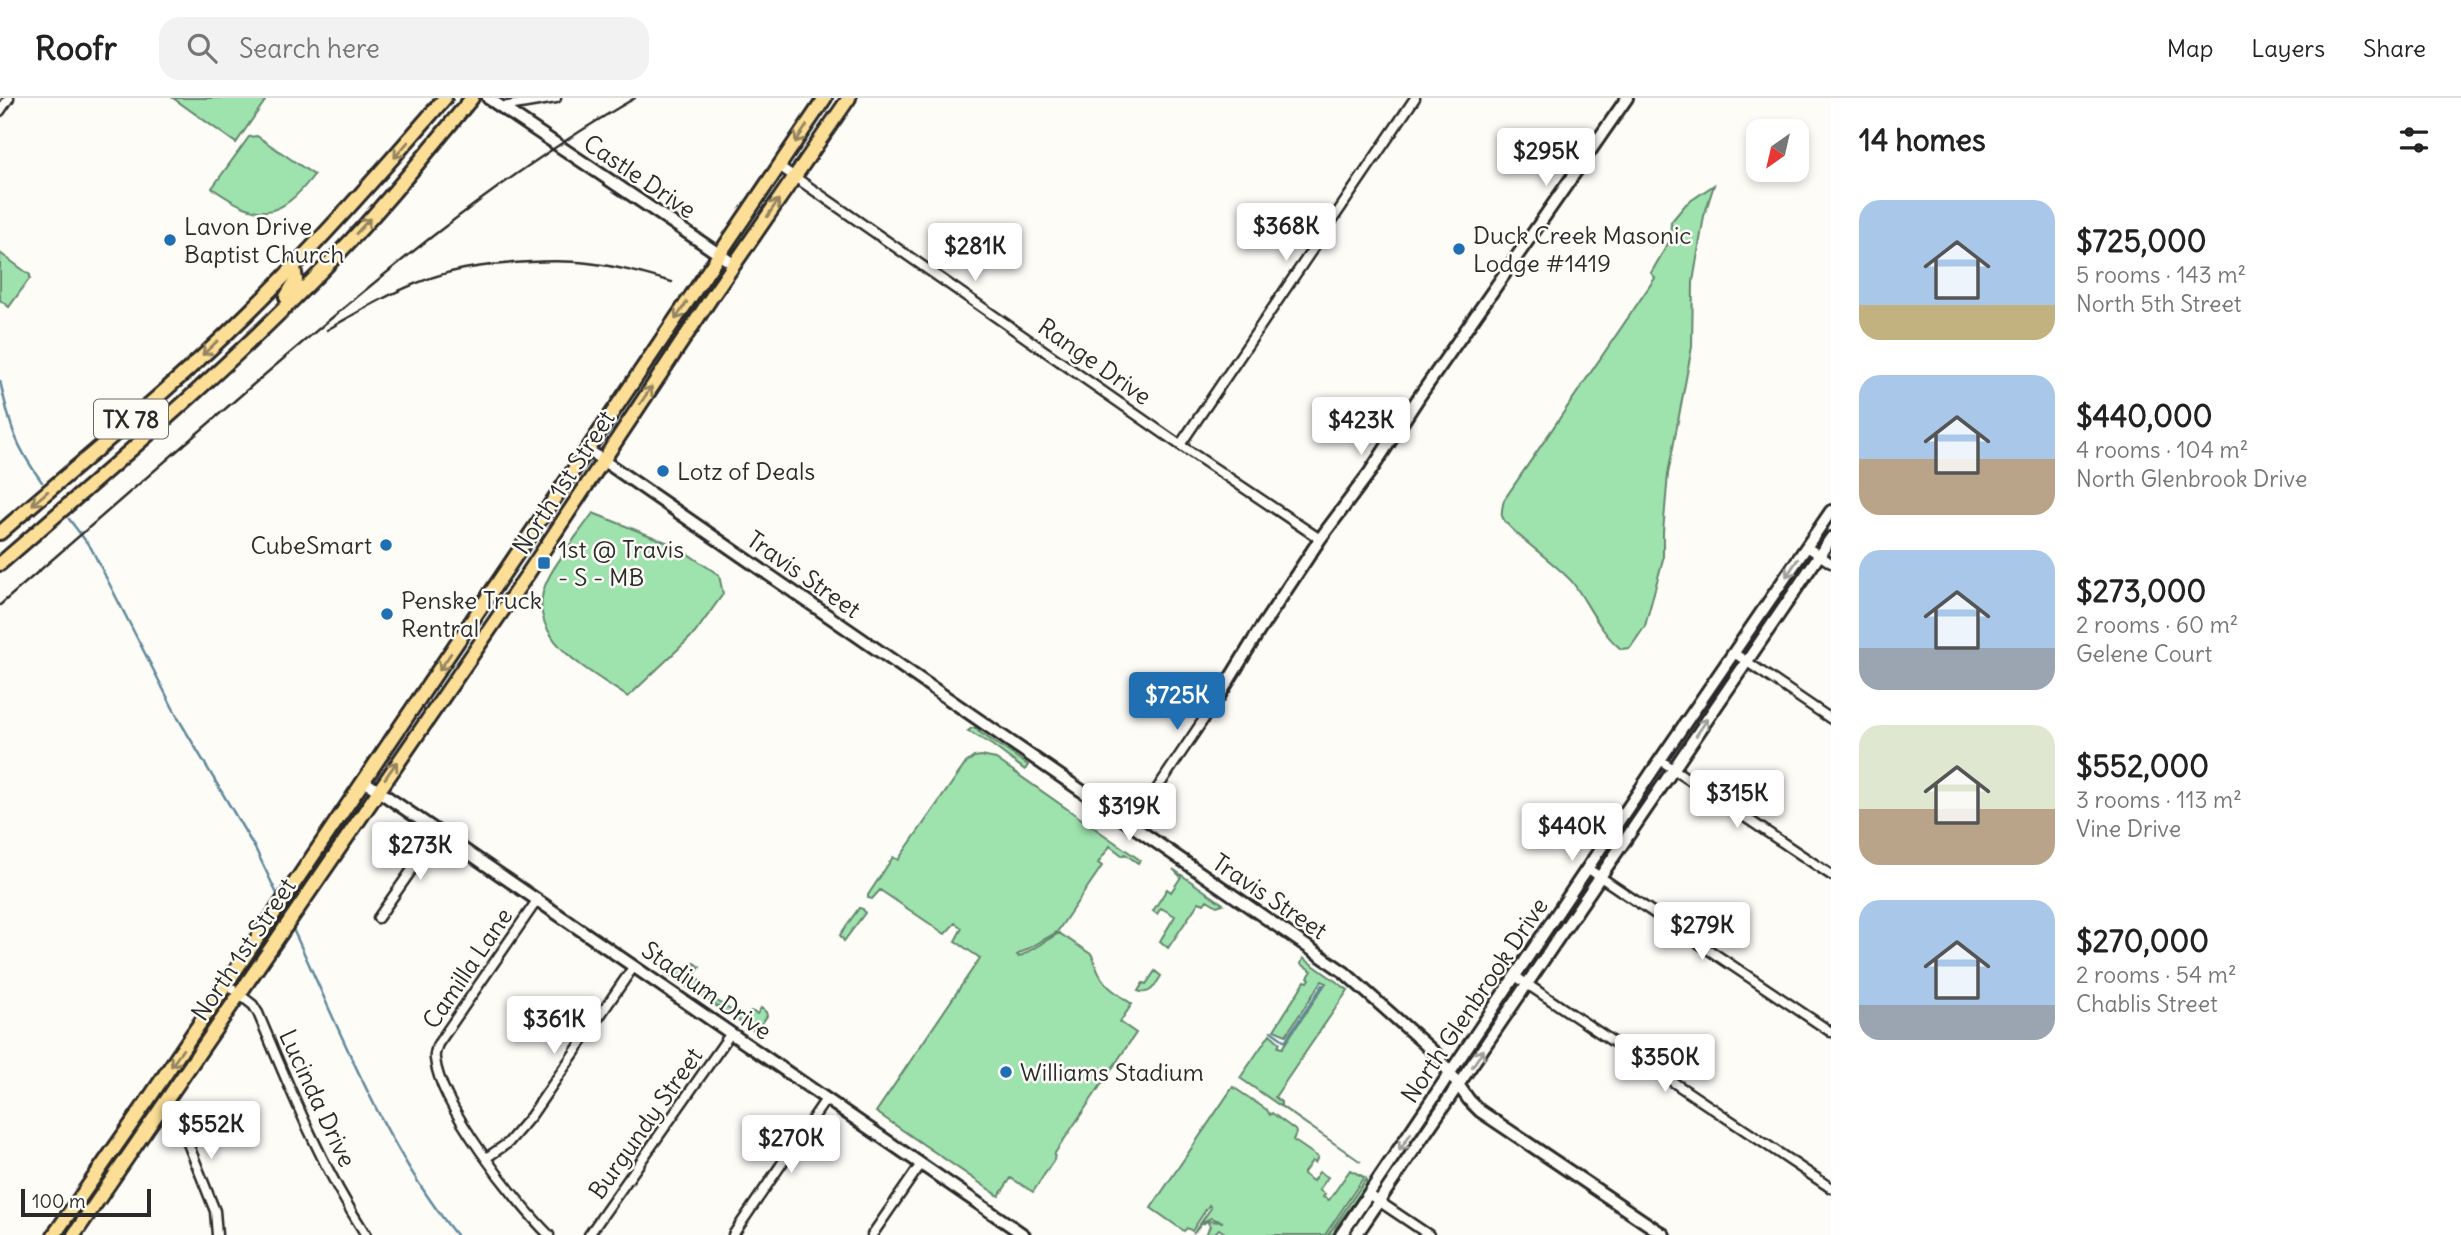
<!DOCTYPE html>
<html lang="en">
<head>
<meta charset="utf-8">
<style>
	body { margin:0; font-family:Delius,sans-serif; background:#f2f2f2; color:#222; height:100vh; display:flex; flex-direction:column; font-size:26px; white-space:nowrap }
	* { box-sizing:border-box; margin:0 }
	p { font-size:23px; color:#767676 }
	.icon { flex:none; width:38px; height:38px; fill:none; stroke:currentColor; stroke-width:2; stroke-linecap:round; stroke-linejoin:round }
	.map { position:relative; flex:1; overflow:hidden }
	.panel { display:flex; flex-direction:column; background:#fff; width:630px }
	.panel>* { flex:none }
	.needle { width:46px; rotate:214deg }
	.controls { position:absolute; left:1746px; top:21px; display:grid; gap:14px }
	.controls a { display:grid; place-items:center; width:63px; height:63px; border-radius:14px; background:#fff; box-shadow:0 4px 10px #0003; font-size:35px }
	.scale { position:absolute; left:21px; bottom:18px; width:130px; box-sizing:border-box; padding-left:7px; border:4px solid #2b2b2b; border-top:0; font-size:19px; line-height:24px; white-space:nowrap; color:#2b2b2b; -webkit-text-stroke:5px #fdfcf7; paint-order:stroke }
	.price { position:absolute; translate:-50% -60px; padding:0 16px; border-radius:7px; background:#fff; color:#222; font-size:23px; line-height:46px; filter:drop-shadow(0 2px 4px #0008) }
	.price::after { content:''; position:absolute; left:50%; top:42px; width:21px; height:16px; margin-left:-10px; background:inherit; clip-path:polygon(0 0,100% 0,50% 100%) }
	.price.current { background:#1f6fb2; color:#fff }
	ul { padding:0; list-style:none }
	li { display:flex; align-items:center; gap:21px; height:175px; padding:0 28px }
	li span { display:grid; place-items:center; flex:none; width:196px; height:140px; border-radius:21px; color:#555 }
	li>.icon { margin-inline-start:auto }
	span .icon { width:84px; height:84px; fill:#fffc; stroke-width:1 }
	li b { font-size:30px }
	h2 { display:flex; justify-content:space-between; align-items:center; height:84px; padding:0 28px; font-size:30px }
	header { display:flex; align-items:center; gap:42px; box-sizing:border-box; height:98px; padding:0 35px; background:#fff; border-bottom:2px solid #e0e0e0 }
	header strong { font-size:33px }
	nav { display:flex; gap:38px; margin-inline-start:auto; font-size:24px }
	.search { width:490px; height:63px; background:#f2f2f2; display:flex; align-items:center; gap:18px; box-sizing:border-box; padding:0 24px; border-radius:21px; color:#767676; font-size:26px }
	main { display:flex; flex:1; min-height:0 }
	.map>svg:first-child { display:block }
	.green { fill:#9ee2ae; stroke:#64866c; stroke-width:2 }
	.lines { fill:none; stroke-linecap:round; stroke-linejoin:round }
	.stream { stroke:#60899b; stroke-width:2.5 }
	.street-casing { stroke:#2b2b2b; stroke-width:13 }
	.secondary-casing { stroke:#2b2b2b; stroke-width:16 }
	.primary-casing { stroke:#2b2b2b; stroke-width:18 }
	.street { stroke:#fdfcf7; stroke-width:8 }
	.secondary { stroke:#fdfcf7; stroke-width:10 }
	.primary { stroke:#fcde96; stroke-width:12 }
	.rail { stroke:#2b2b2b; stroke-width:2.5 }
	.oneway { stroke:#948460 }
	.oneway2 { stroke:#9e9e9b }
	.poi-dot { fill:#1f6fb2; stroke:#fdfcf7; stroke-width:2.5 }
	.labels { text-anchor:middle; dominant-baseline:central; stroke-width:5; stroke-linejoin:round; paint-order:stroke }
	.shield { fill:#fdfcf7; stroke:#6a6a68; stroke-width:2 }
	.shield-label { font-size:23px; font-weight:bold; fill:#2b2b2b }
	.street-label { font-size:24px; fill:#2b2b2b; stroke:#fdfcf7 }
	.poi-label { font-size:24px; fill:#2b2b2b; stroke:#fdfcf7; text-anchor:start }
</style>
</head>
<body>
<header>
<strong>Roofr</strong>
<div class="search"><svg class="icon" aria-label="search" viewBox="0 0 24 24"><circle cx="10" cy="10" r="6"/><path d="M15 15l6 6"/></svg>Search here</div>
<nav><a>Map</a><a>Layers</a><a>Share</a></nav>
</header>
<main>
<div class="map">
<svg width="1831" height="1137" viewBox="0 0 1831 1137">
	<rect width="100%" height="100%" fill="#fdfcf7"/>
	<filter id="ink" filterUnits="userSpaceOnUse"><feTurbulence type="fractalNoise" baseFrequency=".0143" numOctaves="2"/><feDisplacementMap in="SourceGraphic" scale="14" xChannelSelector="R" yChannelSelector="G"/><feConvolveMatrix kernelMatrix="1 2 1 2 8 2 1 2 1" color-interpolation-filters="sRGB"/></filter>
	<g filter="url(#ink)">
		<!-- green -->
		<path class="green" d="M 173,0 L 267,0 L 236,45 Z
			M 257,38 L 314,77 C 278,123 259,123 212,90 L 249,39 Z
			M 1714,87 L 1704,118 L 1693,184 L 1692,249 L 1668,376 L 1663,434 L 1663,461 L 1645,528 L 1630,550 L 1621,551 C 1600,534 1589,507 1573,485 C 1560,468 1505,431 1502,418 C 1501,414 1503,406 1504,402 L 1655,180 L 1651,175 L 1670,142 L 1671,124 L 1686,106 Z
			M 0,155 L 30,177 L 30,180 L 9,209 L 0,202 Z
			M 593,415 L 676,448 L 719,477 L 723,496 L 695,535 L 628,599 C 589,572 516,537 550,477 C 562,456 579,435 593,415 Z
			M 972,630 L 977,630 L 978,633 L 1028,667 L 1025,672 L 992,647 L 968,633 Z
			M 981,658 L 996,661 L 1140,762 L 1138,765 L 1125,756 L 1123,758 L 1110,748 L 1098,765 L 1102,768 L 1057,834 L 1017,857 L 1019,859 L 1059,835 L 1092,857 C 1100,885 1108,890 1132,906 L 1120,924 L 1136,935 L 1055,1055 L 1054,1062 L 1033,1094 L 1011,1080 L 999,1098 L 876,1014 L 980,860 L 955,843 L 962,830 L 955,825 L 945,836 L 880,792 L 872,801 L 868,800 L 868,797 L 893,759 L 898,762 L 966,665 L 974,659 Z
			M 1173,771 L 1223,806 L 1217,808 L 1207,802 L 1204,806 L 1199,804 L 1168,850 L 1160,843 L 1175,818 L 1161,810 L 1157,816 L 1153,813 L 1167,791 L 1171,794 L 1181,779 Z
			M 859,810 L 863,811 L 865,815 L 844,843 L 840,837 Z
			M 1303,860 L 1348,892 L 1275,999 L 1281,1004 L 1281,1008 L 1361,1064 L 1240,980 L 1270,936 L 1280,945 L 1278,949 L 1282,950 L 1326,885 L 1322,883 L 1286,937 L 1274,932 L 1305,883 L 1308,884 L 1310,881 L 1308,879 L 1312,873 L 1301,866 Z
			M 694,865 L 700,869 L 694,878 L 701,884 L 698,890 L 744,921 L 751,913 L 757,916 L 761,910 L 766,914 L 767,918 L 756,934 L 666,875 L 670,869 L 688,868 Z
			M 1155,873 L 1161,878 C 1155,887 1151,898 1138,893 L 1143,885 L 1146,886 Z
			M 1233,989 L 1267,1012 L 1270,1017 L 1272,1015 L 1295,1032 L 1296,1035 L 1293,1042 L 1318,1059 L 1315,1065 L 1312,1063 L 1303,1076 L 1313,1083 L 1319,1074 L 1328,1079 L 1319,1092 L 1325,1096 L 1323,1099 L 1329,1102 L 1350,1072 L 1364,1079 L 1325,1137 L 1228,1137 L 1219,1131 L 1215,1135 L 1206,1137 L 1210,1128 L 1207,1123 L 1203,1126 L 1207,1123 L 1223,1124 L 1211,1120 L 1204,1123 L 1193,1136 L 1211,1110 L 1209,1107 L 1192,1133 L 1187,1130 L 1184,1133 L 1151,1110 Z
			M 1366,1081 L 1367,1087 L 1336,1129 L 1334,1136 L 1328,1137 Z"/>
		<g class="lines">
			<!-- stream -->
			<path class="stream" d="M 0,283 C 10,327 14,346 42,384
				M 69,421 L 91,450 L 178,620 L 256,752 L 279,800
				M 292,829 C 341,934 383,1046 456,1137
				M 1271,933 L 1285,943 L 1323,887"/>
			<defs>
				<path id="street" d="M 502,9 L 556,0
					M 0,13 L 9,0
					M 779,68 L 1180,347 L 1320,441
					M 1180,347 L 1415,0
					M 1807,449 L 1831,465
					M 1734,555 L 1831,621
					M 1660,662 L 1831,777
					M 1132,728 L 1218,600
					M 1587,770 L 1831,934
					M 538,801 L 438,946 C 436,951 434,956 435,961 C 440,1008 515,1103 549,1137
					M 378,820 L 439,733
					M 1515,878 L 1831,1090
					M 226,886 L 253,907 L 258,915 C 290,991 321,1068 366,1137
					M 159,1010 L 177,1027 L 187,1043 L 215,1113 L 217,1137
					M 486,1060 L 508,1045 L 531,1018 L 634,868
					M 1374,1100 L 1429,1137
					M 589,1137 L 731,935
					M 733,1137 L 826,1001
					M 872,1137 L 921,1066"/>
				<path id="secondary" d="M 488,0 L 735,167
					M 588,352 L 1344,874 L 1436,956 L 1469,1002 L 1480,1013 L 1664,1137
					M 1218,600 L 1259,533 L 1320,441 L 1370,374 L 1419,299 L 1627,0
					M 364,683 L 1024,1137
					M 1341,1137 L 1660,662 L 1831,413
					M 1356,1137 L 1831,440"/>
				<path id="primary" d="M 286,199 L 296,182 L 294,169
					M 0,435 C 83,362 169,293 247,216 C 317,147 381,74 445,0
					M 0,466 C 115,366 232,267 337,157 C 385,107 428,53 472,0
					M 54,1137 L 148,1002 L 825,0
					M 74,1137 L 527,477 L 711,200 L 849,0"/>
			</defs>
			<!-- street casing -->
			<use href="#street" class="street-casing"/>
			<!-- secondary casing -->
			<use href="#secondary" class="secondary-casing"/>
			<!-- primary casing -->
			<use href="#primary" class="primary-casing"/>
			<!-- street -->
			<use href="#street" class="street"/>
			<!-- secondary -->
			<use href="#secondary" class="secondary"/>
			<!-- primary -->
			<use href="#primary" class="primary"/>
			<!-- rail -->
			<path class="rail" d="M 327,232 C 370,207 415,180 464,171 C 497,165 555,161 588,165 C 617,168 644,176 672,184
				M 0,507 C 85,433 170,359 255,285 C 375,182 498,79 635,0"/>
		</g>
		<!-- one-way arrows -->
		<defs><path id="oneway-shaft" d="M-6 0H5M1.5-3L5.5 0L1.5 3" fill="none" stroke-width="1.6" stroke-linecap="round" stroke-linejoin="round" transform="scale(1.75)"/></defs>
		<g class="oneway">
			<use href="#oneway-shaft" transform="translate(801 36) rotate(124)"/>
			<use href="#oneway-shaft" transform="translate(401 52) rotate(131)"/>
			<use href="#oneway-shaft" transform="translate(773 110) rotate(-56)"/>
			<use href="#oneway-shaft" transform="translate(363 128) rotate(-48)"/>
			<use href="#oneway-shaft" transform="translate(681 213) rotate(124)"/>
			<use href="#oneway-shaft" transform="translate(210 250) rotate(137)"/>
			<use href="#oneway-shaft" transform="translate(646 297) rotate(-56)"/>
			<use href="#oneway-shaft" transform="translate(40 400) rotate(139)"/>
			<use href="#oneway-shaft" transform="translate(445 564) rotate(124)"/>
			<use href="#oneway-shaft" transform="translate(391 672) rotate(-55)"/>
			<use href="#oneway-shaft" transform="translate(177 960) rotate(124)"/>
		</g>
		<g class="oneway2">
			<use href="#oneway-shaft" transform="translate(1792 470) rotate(124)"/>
			<use href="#oneway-shaft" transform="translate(1702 629) rotate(-56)"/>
			<use href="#oneway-shaft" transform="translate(1478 960) rotate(-56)"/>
			<use href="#oneway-shaft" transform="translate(1405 1044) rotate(124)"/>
		</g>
	</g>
	<!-- markers -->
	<g class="poi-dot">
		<circle cx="170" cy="142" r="7"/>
		<circle cx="1459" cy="151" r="7"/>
		<circle cx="663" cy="373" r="7"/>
		<circle cx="386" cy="447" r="7"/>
		<rect x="537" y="458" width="14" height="14" rx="3.5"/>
		<circle cx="387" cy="516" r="7"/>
		<circle cx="1006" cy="974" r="7"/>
	</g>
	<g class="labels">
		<!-- shield labels -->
		<rect class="shield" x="94" y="301.5" width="74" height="39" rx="5"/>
		<g class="shield-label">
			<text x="131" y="321">TX 78</text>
		</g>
		<!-- street labels -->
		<g class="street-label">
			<text transform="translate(640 78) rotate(34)">Castle Drive</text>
			<text transform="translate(1095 263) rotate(35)">Range Drive</text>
			<text transform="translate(563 384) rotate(-57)">North 1st Street</text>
			<text transform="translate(804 476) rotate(35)">Travis Street</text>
			<text transform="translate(1270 798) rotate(34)">Travis Street</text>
			<text transform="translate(243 851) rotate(-56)">North 1st Street</text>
			<text transform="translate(467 870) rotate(-56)">Camilla Lane</text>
			<text transform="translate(707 892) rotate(35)">Stadium Drive</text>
			<text transform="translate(1474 902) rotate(-56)">North Glenbrook Drive</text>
			<text transform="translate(318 1000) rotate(65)">Lucinda Drive</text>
			<text transform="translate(645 1025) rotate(-55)">Burgundy Street</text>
		</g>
		<!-- poi labels -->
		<g class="poi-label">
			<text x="184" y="128">Lavon Drive<tspan x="184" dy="28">Baptist Church</tspan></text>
			<text x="1473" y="137">Duck Creek Masonic<tspan x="1473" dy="28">Lodge #1419</tspan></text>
			<text x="677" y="373">Lotz of Deals</text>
			<text x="372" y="447" text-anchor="end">CubeSmart</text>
			<text x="558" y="451">1st @ Travis<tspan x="558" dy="28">- S - MB</tspan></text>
			<text x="401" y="502">Penske Truck<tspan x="401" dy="28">Rentral</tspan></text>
			<text x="1020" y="974">Williams Stadium</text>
		</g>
	</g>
</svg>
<div class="controls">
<a><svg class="needle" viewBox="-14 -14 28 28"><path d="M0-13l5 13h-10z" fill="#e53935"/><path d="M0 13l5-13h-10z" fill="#767676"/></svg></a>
</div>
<div class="scale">100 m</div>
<b class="price" style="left:1546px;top:90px">$295K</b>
<b class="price" style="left:1286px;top:165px">$368K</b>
<b class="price" style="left:975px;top:185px">$281K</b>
<b class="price" style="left:1361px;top:359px">$423K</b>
<b class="price current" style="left:1177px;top:634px">$725K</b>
<b class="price" style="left:1737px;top:732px">$315K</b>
<b class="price" style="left:1129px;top:745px">$319K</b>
<b class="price" style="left:1572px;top:765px">$440K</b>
<b class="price" style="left:420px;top:784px">$273K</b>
<b class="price" style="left:1702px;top:864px">$279K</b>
<b class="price" style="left:554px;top:958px">$361K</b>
<b class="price" style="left:1665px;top:996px">$350K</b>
<b class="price" style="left:211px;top:1063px">$552K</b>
<b class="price" style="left:791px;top:1077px">$270K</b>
</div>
<section class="panel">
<h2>14 homes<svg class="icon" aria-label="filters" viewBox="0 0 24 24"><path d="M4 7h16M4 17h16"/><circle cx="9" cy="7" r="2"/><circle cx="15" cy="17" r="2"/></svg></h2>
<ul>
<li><span style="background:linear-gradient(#a9c7e8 75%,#c2b280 0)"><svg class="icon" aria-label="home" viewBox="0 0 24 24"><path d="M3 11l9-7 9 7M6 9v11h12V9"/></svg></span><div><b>$725,000</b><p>5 rooms · 143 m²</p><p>North 5th Street</p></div></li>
<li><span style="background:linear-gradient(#a9c7e8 60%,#b9a48a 0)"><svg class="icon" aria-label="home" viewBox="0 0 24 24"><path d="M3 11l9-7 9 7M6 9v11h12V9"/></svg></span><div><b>$440,000</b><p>4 rooms · 104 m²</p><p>North Glenbrook Drive</p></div></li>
<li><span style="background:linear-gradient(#a9c7e8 70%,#9aa5b1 0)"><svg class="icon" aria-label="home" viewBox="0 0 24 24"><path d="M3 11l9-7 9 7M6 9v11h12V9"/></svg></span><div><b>$273,000</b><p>2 rooms · 60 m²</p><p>Gelene Court</p></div></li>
<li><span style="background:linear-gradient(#dfe7d0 60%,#b9a48a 0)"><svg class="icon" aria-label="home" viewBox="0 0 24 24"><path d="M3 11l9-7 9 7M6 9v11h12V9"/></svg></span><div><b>$552,000</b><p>3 rooms · 113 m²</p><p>Vine Drive</p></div></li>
<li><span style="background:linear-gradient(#a9c7e8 75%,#9aa5b1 0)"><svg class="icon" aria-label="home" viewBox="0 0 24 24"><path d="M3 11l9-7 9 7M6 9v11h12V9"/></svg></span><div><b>$270,000</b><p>2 rooms · 54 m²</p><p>Chablis Street</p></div></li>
</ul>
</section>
</main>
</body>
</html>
